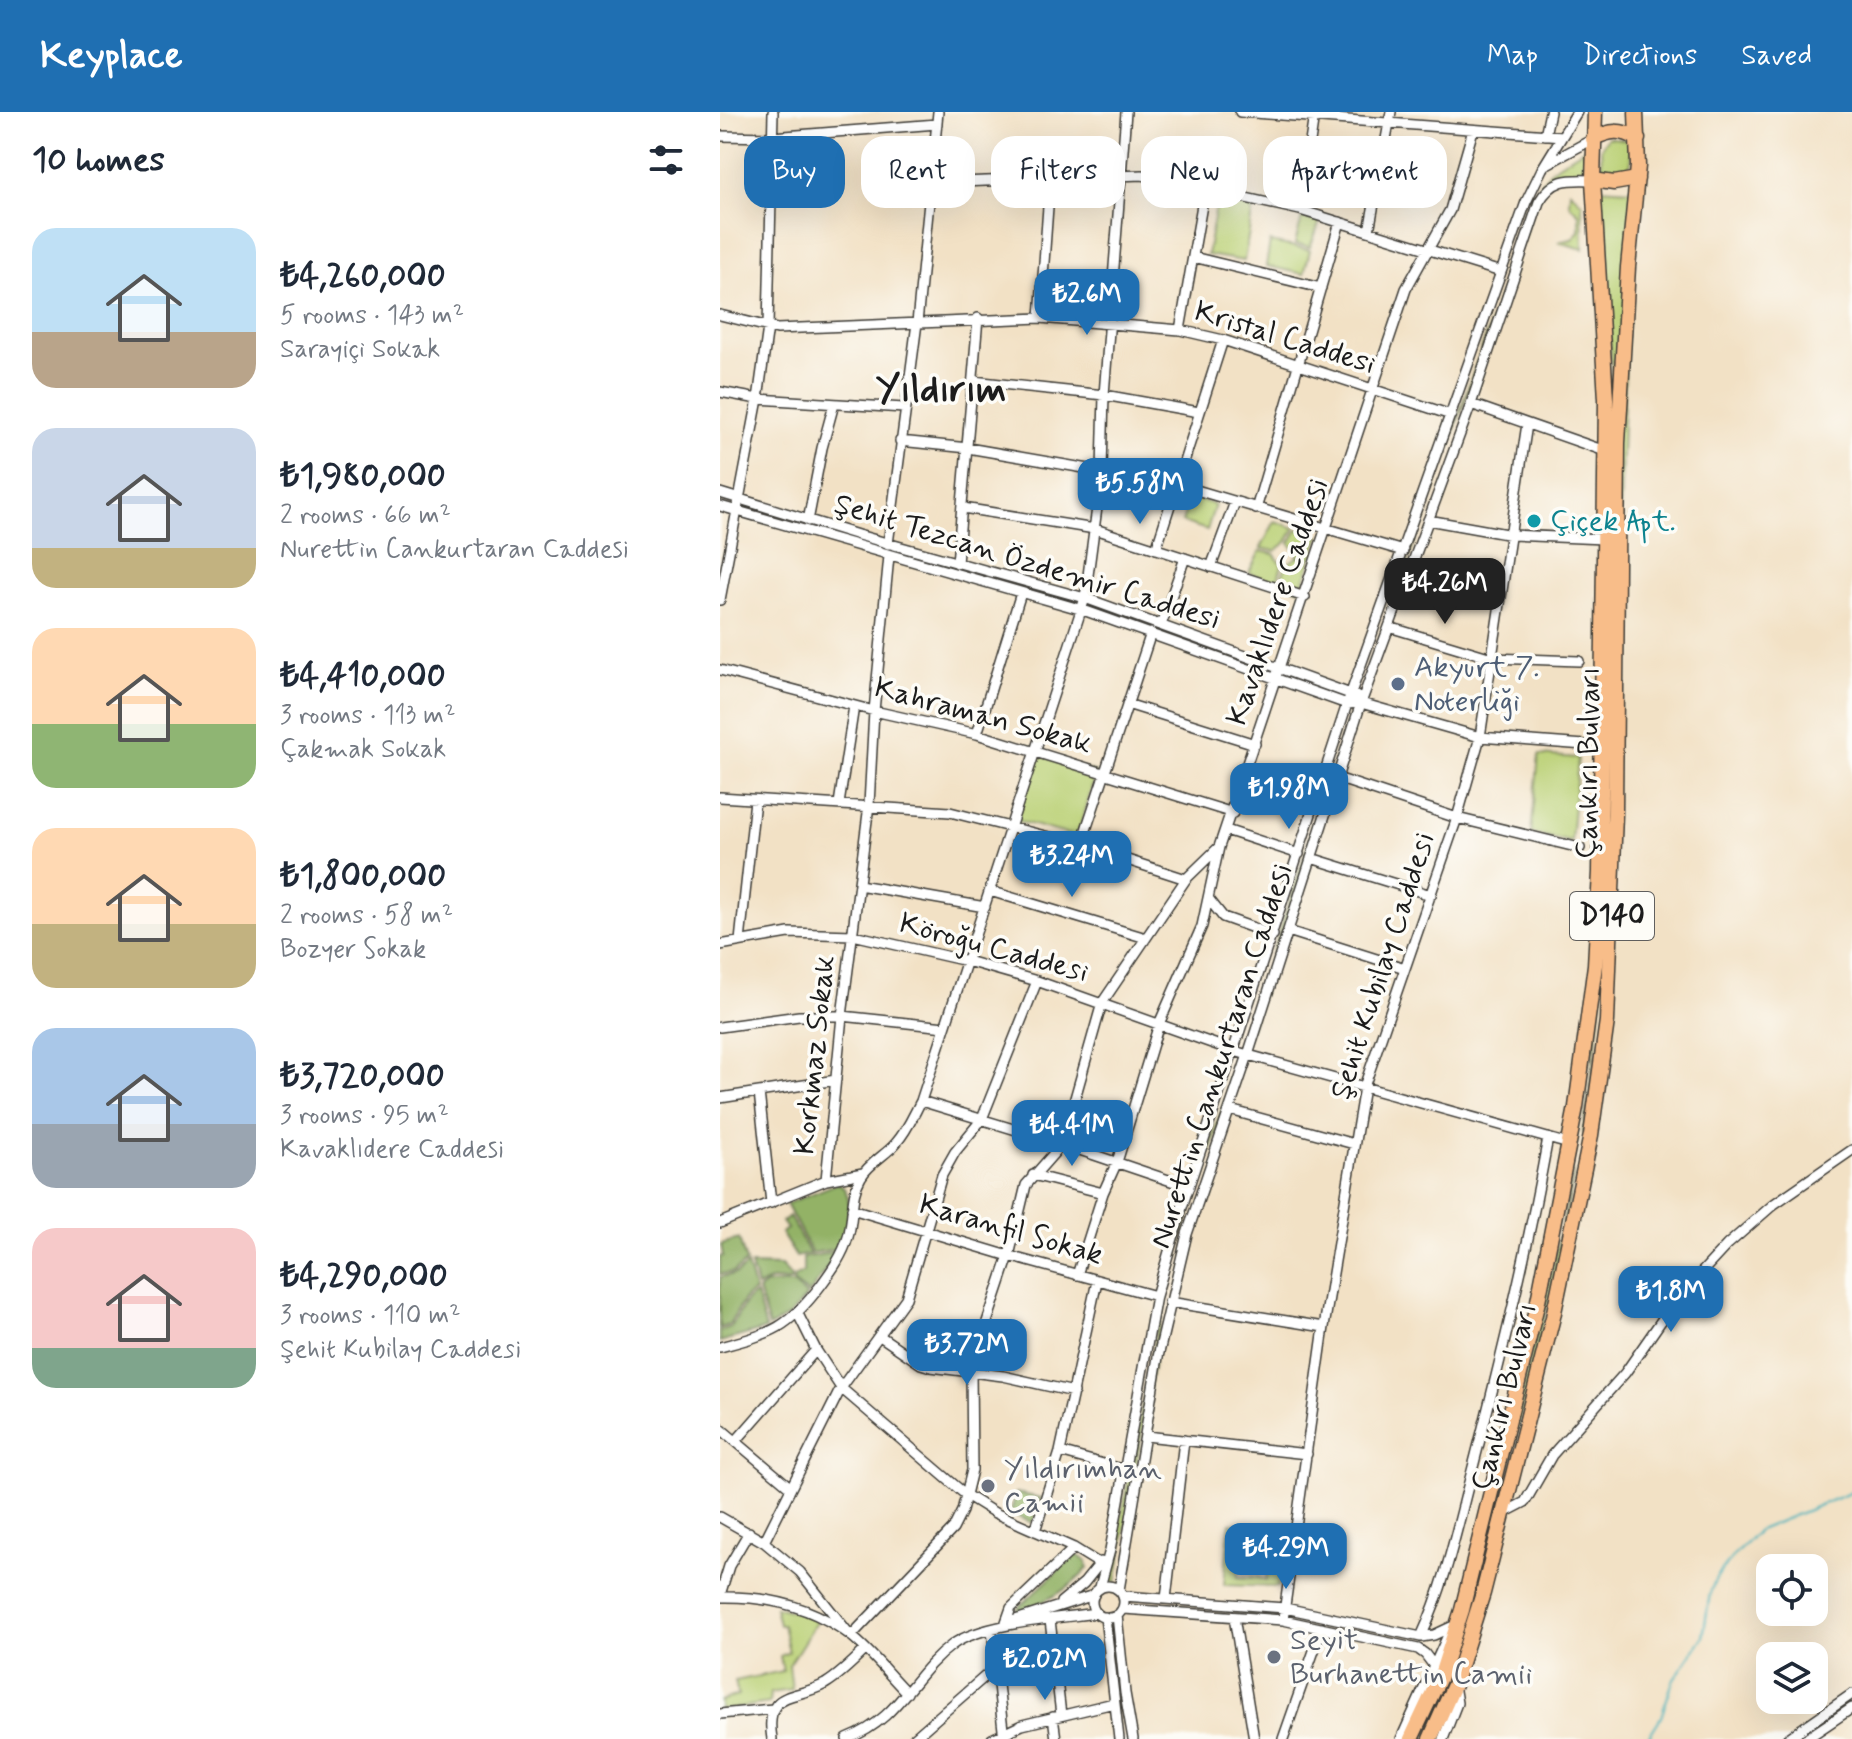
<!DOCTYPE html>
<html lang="en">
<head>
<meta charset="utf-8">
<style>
	body { margin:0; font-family:Mynerve,sans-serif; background:#f2f2f3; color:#1f2937; height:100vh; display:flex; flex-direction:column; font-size:30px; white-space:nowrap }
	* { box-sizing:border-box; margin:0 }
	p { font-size:26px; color:#747a83 }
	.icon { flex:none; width:44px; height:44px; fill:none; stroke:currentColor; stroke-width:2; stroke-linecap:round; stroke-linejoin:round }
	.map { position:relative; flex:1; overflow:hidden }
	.side { display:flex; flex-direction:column; background:#fff; width:720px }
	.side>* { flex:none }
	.banner { position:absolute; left:24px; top:24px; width:760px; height:72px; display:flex; gap:16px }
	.controls { position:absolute; left:1036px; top:1442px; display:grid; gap:16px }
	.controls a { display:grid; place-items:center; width:72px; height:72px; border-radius:16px; background:#fff; box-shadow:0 8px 32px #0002; font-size:40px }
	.price { position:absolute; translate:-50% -68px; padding:0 18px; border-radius:16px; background:#1f6fb2; color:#fff; font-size:26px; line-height:52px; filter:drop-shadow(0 2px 4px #0008) }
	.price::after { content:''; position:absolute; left:50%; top:48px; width:24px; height:18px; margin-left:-12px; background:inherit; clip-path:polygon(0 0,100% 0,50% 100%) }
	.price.selected { background:#222; color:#fff }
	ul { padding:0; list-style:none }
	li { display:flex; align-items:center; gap:24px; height:200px; padding:0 32px }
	li span { display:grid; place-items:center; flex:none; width:224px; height:160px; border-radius:24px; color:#555 }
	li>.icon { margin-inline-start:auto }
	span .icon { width:96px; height:96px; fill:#fffc; stroke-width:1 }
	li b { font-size:34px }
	h2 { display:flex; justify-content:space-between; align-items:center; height:96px; padding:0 32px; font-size:34px }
	.chip { padding:0 28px; border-radius:24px; background:#fff; box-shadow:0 8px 32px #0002; font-size:28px; line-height:72px }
	.chip.selected { background:#1f6fb2; color:#fff }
	header { display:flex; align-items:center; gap:48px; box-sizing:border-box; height:112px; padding:0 40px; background:#1f6fb2; color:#fff }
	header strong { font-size:38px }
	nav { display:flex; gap:44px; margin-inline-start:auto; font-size:28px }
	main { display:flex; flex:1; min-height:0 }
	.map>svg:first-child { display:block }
	.green { fill:#bad074; stroke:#6b7648; stroke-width:2 }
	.forest { fill:#93b266; stroke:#586741; stroke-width:2 }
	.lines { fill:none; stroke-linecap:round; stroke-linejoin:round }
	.stream { stroke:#42b2bd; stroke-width:2 }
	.minor-casing { stroke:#3c3a35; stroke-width:12 }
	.highway-casing { stroke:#3c3a35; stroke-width:17 }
	.minor { stroke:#fff; stroke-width:9 }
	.highway { stroke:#f8bd89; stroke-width:14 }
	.culture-dot { fill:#0f9aa8; stroke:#fdfcf7; stroke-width:3 }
	.service-dot { fill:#5c6f8a; stroke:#fdfcf7; stroke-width:3 }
	.worship-dot { fill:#6b7280; stroke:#fdfcf7; stroke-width:3 }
	.labels { text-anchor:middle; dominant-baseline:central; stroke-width:7; stroke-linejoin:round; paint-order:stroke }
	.shield { fill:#fdfcf7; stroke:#605f5e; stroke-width:2 }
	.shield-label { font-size:28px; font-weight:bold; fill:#1c1c1c }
	.street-label { font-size:30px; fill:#1c1c1c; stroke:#fdfcf7 }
	.culture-label { font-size:30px; fill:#0d838f; stroke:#fdfcf7; text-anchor:start }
	.service-label { font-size:30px; fill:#4e5e75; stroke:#fdfcf7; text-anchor:start }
	.worship-label { font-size:30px; fill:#5b616d; stroke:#fdfcf7; text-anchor:start }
	.district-label { font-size:38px; font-weight:bold; fill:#1c1c1c; stroke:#fdfcf7 }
</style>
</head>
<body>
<header>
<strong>Keyplace</strong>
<nav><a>Map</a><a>Directions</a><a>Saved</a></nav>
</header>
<main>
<section class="side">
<h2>10 homes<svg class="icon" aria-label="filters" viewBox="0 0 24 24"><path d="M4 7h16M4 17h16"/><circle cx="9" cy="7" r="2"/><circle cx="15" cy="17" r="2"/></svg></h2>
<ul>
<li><span style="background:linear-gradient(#bfe0f5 65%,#b9a48a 0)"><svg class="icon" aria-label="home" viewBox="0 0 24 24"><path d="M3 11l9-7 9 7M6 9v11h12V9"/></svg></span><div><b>₺4,260,000</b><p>5 rooms · 143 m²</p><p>Sarayiçi Sokak</p></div></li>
<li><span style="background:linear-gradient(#c9d6e8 75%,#c2b280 0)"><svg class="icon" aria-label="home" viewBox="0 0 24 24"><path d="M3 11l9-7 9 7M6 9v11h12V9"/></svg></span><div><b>₺1,980,000</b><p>2 rooms · 66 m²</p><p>Nurettin Cankurtaran Caddesi</p></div></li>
<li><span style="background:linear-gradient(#ffd9b3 60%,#8fb573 0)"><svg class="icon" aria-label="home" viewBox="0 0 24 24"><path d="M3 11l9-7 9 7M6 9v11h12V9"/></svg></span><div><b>₺4,410,000</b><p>3 rooms · 113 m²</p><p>Çakmak Sokak</p></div></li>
<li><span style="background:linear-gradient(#ffd9b3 60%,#c2b280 0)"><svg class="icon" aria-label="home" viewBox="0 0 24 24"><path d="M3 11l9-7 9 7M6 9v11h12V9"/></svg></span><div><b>₺1,800,000</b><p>2 rooms · 58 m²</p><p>Bozyer Sokak</p></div></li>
<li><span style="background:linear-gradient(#a9c7e8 60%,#9aa5b1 0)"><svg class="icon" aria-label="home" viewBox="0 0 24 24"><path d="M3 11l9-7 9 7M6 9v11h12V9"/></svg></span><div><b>₺3,720,000</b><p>3 rooms · 95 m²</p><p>Kavaklıdere Caddesi</p></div></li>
<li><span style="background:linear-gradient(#f6c9c9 75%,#7fa58c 0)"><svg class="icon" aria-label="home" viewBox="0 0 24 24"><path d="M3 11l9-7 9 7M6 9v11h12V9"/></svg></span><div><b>₺4,290,000</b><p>3 rooms · 110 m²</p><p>Şehit Kubilay Caddesi</p></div></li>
</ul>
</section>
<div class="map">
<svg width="1132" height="1627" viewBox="0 0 1132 1627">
	<rect width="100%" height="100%" fill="#fdfcf7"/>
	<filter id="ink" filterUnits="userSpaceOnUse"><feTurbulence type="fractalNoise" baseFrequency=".0125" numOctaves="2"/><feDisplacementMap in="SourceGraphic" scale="16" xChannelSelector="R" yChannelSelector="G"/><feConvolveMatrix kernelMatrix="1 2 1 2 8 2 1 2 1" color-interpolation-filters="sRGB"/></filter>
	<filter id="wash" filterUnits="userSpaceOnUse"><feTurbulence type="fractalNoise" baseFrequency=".006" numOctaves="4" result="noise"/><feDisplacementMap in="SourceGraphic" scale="32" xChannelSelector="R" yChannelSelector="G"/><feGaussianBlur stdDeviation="1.8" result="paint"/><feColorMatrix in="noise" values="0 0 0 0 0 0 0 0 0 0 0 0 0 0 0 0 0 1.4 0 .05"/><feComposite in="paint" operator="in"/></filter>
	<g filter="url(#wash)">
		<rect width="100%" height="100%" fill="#f2e1c5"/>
		<!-- green -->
		<path class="green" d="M 888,25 L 907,28 L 910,33 L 911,51 L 902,63 L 889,63 L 882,56 L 881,36 Z
			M 868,34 L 868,61 C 845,60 831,58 819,80 L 645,571 L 817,77 L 832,57 Z
			M 879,76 L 911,78 L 886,816 L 878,915 L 865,1020 L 863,1019 L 872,959 L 881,825 L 892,257 Z
			M 850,79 L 862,91 L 863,137 L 838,130 L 852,127 L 859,119 L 859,102 L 849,92 Z
			M 497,89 L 533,95 L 524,149 L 487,143 Z
			M 582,106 L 600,110 L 590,135 L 575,132 Z
			M 550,130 L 590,138 L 584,162 L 546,154 Z
			M 470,385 L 495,393 L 487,418 L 462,410 Z
			M 555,409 L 575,416 L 567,430 L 555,439 L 541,436 Z
			M 578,417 L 600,424 L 592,446 L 578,443 L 570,431 Z
			M 540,439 L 554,442 L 562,453 L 557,470 L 529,461 Z
			M 577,445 L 591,449 L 581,478 L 560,471 L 566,453 Z
			M 632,601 L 635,603 L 528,924 L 525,923 Z
			M 320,643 L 376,661 L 357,725 L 295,708 Z
			M 819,643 L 858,646 L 851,730 L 811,721 Z
			M 516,956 L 518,957 L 469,1101 L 444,1191 L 396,1470 L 389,1469 L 444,1178 L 465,1102 Z
			M 854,1059 L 840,1143 L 763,1458 L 736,1551 L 703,1627 L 700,1627 L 721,1583 L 742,1518 L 835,1147 Z
			M 510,1411 L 566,1417 L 561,1455 L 550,1454 L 550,1434 L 521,1432 L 518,1439 L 518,1465 L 536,1465 L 546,1468 L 547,1460 L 560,1460 L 558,1475 L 504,1473 Z
			M 55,1495 L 84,1502 L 97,1509 L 69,1553 L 72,1578 L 50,1581 L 49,1591 L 0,1598 L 0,1589 L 18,1583 L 15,1569 L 63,1559 L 60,1544 L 69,1540 L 63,1513 L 59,1513 Z"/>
		<!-- forest -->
		<path class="forest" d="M 118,1071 C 137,1082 127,1118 120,1136 L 92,1141 L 66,1092 Z
			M 69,1104 L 90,1142 L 76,1145 L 61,1121 L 67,1117 L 62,1110 Z
			M 19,1127 L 26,1150 L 14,1160 L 0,1162 L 0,1145 L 3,1144 L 1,1132 Z
			M 118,1139 L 89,1182 L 73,1170 L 74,1165 L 83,1160 L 83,1146 Z
			M 27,1153 L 35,1179 L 25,1186 L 9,1213 L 0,1216 L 0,1165 L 16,1162 Z
			M 31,1153 L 61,1154 L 71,1165 L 71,1169 L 51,1168 L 37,1175 Z
			M 66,1171 L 74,1173 L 87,1184 L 69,1204 L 49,1215 L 38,1178 L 47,1172 Z
			M 36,1182 L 46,1217 L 0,1230 L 0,1219 L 11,1215 L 27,1188 Z
			M 296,1381 L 321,1386 L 313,1411 L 290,1402 Z
			M 356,1442 L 366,1449 L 368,1456 C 348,1480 325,1489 297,1501 L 298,1496 Z"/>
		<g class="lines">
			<!-- stream -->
			<path class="stream" d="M 927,1627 L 941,1605 L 953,1569 L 983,1525 L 990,1481 L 996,1466 L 1013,1444 L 1039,1418 L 1132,1380"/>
		</g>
	</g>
	<g filter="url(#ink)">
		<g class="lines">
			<defs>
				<path id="minor" d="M 520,0 L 842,24
					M 825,23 L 830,0
					M 0,24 L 52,25 L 217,12
					M 827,52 L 873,27
					M 212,71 L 422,63 L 580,98 L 781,160
					M 580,98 L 594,3
					M 649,119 L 671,0
					M 473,145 L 601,176
					M 0,203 L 57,217 L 320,206 L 460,218 L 503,228 L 731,303
					M 320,206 L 330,67
					M 460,218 L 485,76
					M 253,269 L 384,283 L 479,300
					M 0,280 L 38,287 L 184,296
					M 751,292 L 885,339
					M 180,329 L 248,336 L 456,372 L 683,439
					M 0,381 L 138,423 L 365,486 L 636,584
					M 0,394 L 363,498 L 627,592 L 641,591 L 760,625 L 865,633
					M 243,396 L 375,417 L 585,485
					M 536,397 L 620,110
					M 708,408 L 792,423 L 884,427
					M 88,409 L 102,336 L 114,292
					M 168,432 L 197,211 L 218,0
					M 436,437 L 503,228
					M 237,451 L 258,206
					M 491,455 L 515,390
					M 0,488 L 38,287 L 48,215 L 53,0
					M 441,513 L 465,446
					M 669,515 L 772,546 L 859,549
					M 0,558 L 154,599 L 257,622 L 513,701
					M 407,592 L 535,632
					M 257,622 L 301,481
					M 617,666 L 737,706 L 860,736
					M 0,685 L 230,700 L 361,733 L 466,767
					M 119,692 L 134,594
					M 506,718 L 579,742
					M 361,733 L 431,521
					M 591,746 L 711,783
					M 139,773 L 265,795
					M 270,779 L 426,826
					M 488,786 L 503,805 L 553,823
					M 568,819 L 685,856
					M 20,829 L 35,688
					M 0,833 L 69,821 L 133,823 L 247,849 L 317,869 L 514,939 L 849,1032
					M 0,915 L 79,904 L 122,904 L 225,915
					M 39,980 L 51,1091
					M 0,986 L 116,968
					M 201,989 L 342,1032 L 469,1075
					M 510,998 L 634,1032
					M 313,1063 L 383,1081
					M 106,1068 L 122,904 L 149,693 L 154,599 L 169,444
					M 132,1097 L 289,1144 L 436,1184
					M 0,1111 L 106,1068 L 143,1061
					M 357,1163 L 383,1081 L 397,1050 L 439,912 L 482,814 L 499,735
					M 449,1190 L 604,1215
					M 78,1202 L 96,1238 L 121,1276 L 246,1383 L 275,1401 L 354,1436 L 380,1452
					M 160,1224 L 201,1252 L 211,1255 L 283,1264 L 354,1280
					M 0,1235 C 52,1221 68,1217 101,1173 C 112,1158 123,1143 128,1125 C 134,1105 130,1083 141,1065 C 149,1051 166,1043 176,1031 C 187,1019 193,1004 201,989 L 365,486 L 382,358 L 384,283 L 406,0
					M 0,1316 L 71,1376
					M 426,1324 L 587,1342
					M 16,1329 L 96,1238
					M 340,1340 L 405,1358
					M 782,1402 L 805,1390 L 832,1343 L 905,1261 L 955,1189 L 1007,1133 L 1054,1092 L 1132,1038
					M 0,1405 L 44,1430 L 80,1460 L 131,1524 L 233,1417 L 242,1399 L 252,1358 L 251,1258 L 289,1144 L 306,1073 L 342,1032 L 382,891 L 466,767 L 499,735 L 686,177 L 730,98 L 753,18
					M 315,1419 L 340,1340 L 377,1169
					M 44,1430 L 121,1276 L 186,1186 L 222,1063 L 235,1040 L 262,1007 L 317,869
					M372 1490a16 16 0 1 1 32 0a16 16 0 1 1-32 0Z
					M 380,1475 L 390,1438 L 436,1184 L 463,1092 L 627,592 L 806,90 L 822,57 L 857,0
					M 399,1478 L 438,1245 L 467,1122 L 528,943 L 641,591 L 751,292 L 819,90 C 833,66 848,67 873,68
					M 0,1483 L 9,1454 L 29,1420
					M 404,1484 L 565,1496 L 701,1525 L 714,1523 L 731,1515
					M 0,1485 C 47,1484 92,1494 130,1523 C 151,1539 168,1562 187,1581
					M 446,1487 L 464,1328
					M 341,1490 L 364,1471 L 381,1450
					M 403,1497 L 563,1508 L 698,1537 L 705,1542 L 714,1554
					M 397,1503 L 405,1581 L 413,1627
					M 385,1505 L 399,1627
					M 514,1505 L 534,1627
					M 330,1508 L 341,1603
					M 563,1508 L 604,1215 L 644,975 L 737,706 L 760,625 L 807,312
					M 286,1510 L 291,1496 L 354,1436
					M 286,1511 L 374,1483
					M 272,1518 L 284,1627
					M 701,1525 C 726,1471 738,1412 753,1355 C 781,1246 808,1137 828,1026
					M 0,1602 L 53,1597
					M 333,1605 L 336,1627
					M 52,1627 C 44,1576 74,1589 105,1572 C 120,1563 133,1550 145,1538
					M 127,1627 C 180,1607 191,1563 232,1533 C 262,1511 340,1506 377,1501
					M 193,1627 L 277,1554
					M 272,1627 L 302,1613 L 394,1591
					M 563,1627 L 602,1516
					M 681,1627 L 728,1523
					M 723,1627 L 737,1591 L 734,1573
					M 1067,1627 L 1132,1582
					M 1086,1627 L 1132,1596"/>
				<path id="highway" d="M 873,27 C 890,18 901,17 918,27
					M 873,68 L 894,71 L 917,67
					M 691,1627 L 721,1563 L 742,1498 L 818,1189 L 856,995 L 875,853 L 880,760 L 886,287 L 873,68 L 875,0
					M 710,1627 L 734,1573 L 763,1481 L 833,1205 L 871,1023 L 887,909 L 895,702 L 898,331 L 908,155 L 918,54 L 916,0"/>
			</defs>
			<!-- minor casing -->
			<use href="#minor" class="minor-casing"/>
			<!-- highway casing -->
			<use href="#highway" class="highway-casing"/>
			<!-- minor -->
			<use href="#minor" class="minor"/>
			<!-- highway -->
			<use href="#highway" class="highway"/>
		</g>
	</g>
	<!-- markers -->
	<circle class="culture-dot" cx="814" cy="409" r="8"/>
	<circle class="service-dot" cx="678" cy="572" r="8"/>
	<g class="worship-dot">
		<circle cx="268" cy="1374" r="8"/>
		<circle cx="554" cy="1545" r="8"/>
	</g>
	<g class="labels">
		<!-- shield labels -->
		<rect class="shield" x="850" y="780" width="84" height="48" rx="6"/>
		<g class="shield-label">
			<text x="892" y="804">D140</text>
		</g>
		<!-- street labels -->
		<g class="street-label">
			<text transform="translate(565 226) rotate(17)">Kristal Caddesi</text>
			<text transform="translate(307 450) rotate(17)">Şehit Tezcan Özdemir Caddesi</text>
			<text transform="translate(558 490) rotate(-71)">Kavaklıdere Caddesi</text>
			<text transform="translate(263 604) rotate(15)">Kahraman Sokak</text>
			<text transform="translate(869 651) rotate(-89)">Çankırı Bulvarı</text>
			<text transform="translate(274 836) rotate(15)">Köroğu Caddesi</text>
			<text transform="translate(663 854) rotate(-72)">Şehit Kubilay Caddesi</text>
			<text transform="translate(95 943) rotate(-84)">Korkmaz Sokak</text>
			<text transform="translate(502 944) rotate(-72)">Nurettin Cankurtaran Caddesi</text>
			<text transform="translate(291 1118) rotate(16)">Karanfil Sokak</text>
			<text transform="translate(785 1285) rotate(-76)">Çankırı Bulvarı</text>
		</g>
		<!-- culture labels -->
		<g class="culture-label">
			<text x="830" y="409">Çiçek Apt.</text>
		</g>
		<!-- service labels -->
		<g class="service-label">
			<text x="694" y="555">Akyurt 7.<tspan x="694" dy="34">Noterliği</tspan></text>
		</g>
		<!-- worship labels -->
		<g class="worship-label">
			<text x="284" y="1357">Yıldırımhan<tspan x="284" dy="34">Camii</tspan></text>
			<text x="570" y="1528">Seyit<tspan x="570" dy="34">Burhanettin Camii</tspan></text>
		</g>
		<!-- district labels -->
		<g class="district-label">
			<text x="221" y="278">Yıldırım</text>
		</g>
	</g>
</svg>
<div class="controls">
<a><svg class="icon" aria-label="locate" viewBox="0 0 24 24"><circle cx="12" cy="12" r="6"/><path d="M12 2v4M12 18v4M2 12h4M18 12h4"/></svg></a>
<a><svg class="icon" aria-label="layers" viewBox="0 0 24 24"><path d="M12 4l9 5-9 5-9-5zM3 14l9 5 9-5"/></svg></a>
</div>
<b class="price" style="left:367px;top:225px">₺2.6M</b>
<b class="price" style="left:420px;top:414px">₺5.58M</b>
<b class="price selected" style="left:725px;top:514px">₺4.26M</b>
<b class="price" style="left:569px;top:719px">₺1.98M</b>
<b class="price" style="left:352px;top:787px">₺3.24M</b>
<b class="price" style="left:352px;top:1056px">₺4.41M</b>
<b class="price" style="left:951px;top:1222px">₺1.8M</b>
<b class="price" style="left:247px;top:1275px">₺3.72M</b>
<b class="price" style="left:566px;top:1479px">₺4.29M</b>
<b class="price" style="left:325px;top:1590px">₺2.02M</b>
<div class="banner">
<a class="chip selected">Buy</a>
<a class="chip">Rent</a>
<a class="chip">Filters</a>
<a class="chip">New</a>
<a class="chip">Apartment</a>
</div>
</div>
</main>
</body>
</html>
